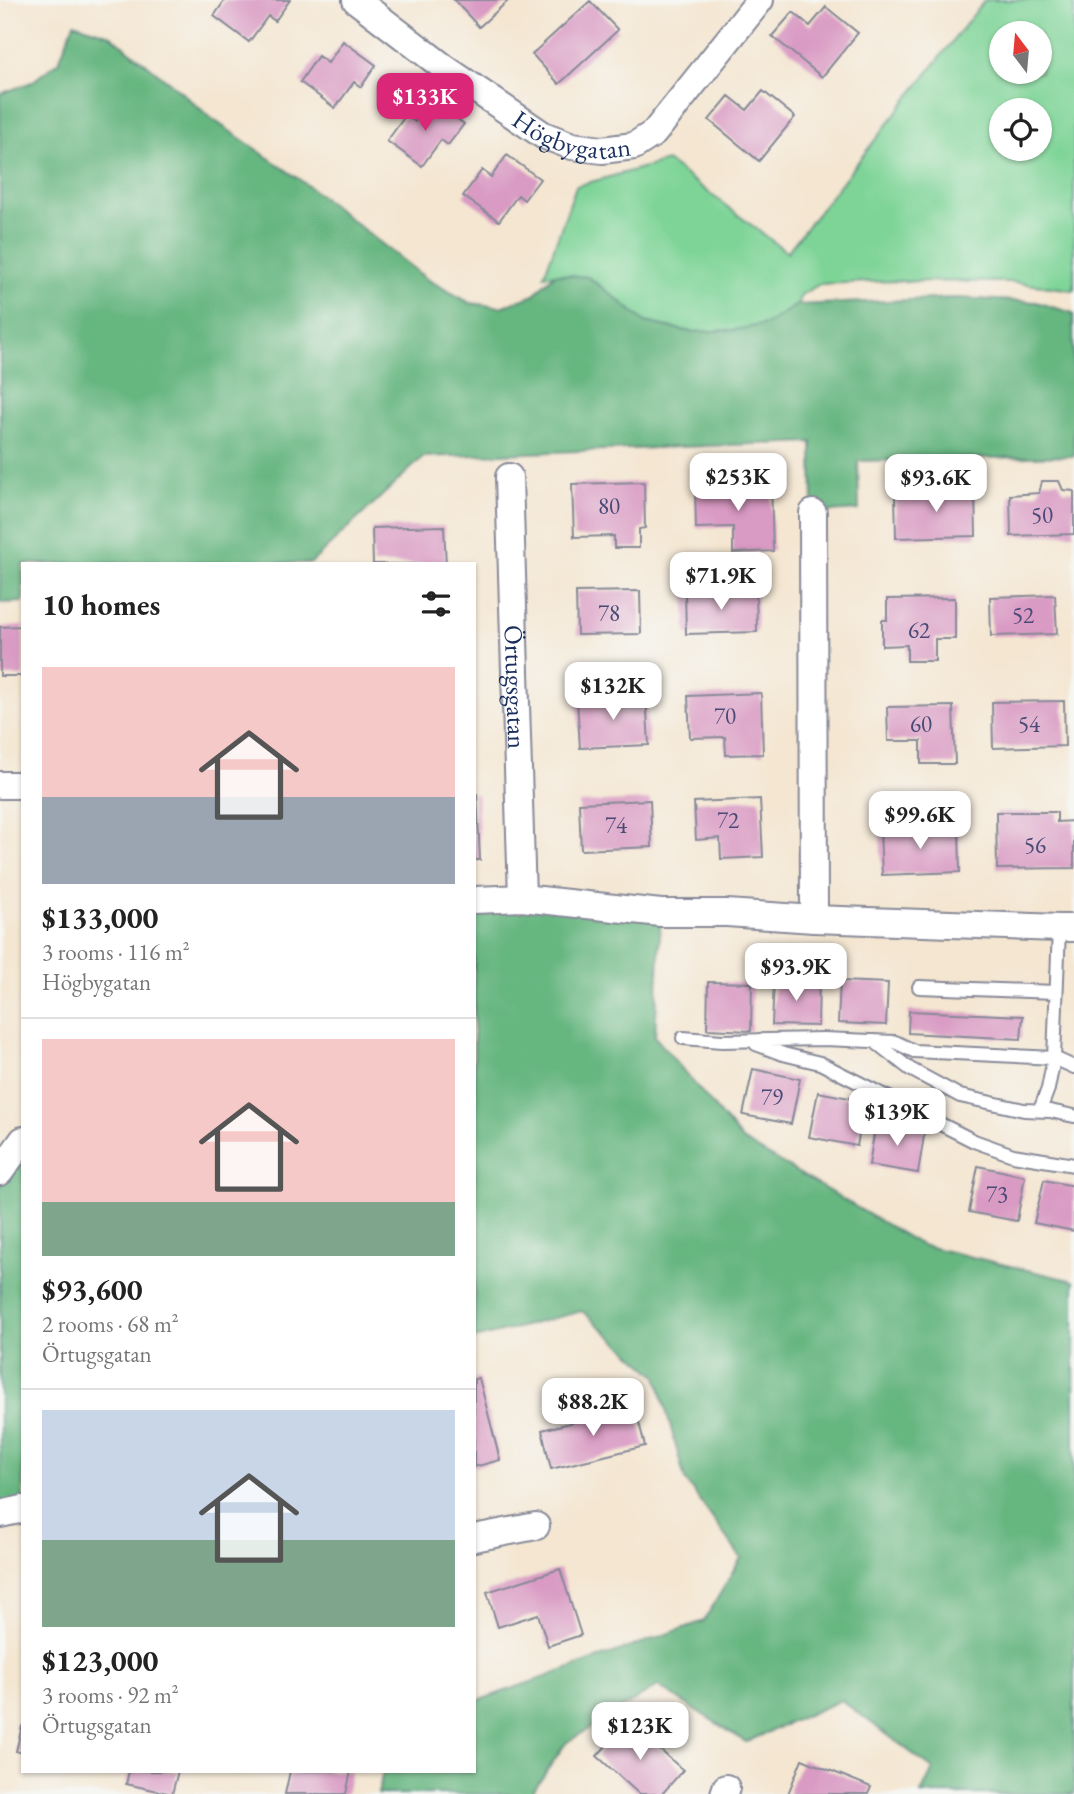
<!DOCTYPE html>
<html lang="en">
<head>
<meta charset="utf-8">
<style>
	body { margin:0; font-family:"EB Garamond",serif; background:#f6f6f6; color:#222; height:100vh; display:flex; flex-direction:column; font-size:26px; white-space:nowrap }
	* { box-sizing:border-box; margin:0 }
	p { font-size:23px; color:#767676 }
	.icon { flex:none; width:38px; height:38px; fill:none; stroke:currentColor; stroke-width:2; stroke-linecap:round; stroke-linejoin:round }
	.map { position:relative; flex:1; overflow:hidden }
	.sheet { position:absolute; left:21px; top:562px; width:455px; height:1211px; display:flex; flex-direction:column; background:#fff; border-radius:0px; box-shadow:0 2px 5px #0004 }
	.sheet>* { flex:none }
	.needle { width:46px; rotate:344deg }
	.tools { position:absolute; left:989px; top:21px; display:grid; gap:14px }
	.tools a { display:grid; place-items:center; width:63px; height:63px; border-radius:50%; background:#fff; box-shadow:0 2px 5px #0004; font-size:35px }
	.price { position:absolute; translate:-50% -60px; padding:0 16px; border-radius:14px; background:#fff; color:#222; font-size:23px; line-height:46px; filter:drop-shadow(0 2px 4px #0008) }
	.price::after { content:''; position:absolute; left:50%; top:42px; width:21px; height:16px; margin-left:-10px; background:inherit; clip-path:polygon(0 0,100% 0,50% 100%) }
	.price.on { background:#db2777; color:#fff }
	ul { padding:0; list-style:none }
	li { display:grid; align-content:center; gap:14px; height:371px; padding:0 21px }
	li+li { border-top:2px solid #e0e0e0 }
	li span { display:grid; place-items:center; height:217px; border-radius:0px; color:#555 }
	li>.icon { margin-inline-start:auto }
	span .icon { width:126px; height:126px; fill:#fffc; stroke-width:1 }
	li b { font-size:30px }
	h2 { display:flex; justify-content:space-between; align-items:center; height:84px; padding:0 21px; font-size:30px }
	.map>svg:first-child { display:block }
	.green { fill:#7ed497; stroke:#4c827a; stroke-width:2; fill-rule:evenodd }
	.forest { fill:#66b680; stroke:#40726f; stroke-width:2 }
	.building { fill:#d99ac3 }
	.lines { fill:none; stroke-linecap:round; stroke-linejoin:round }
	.service-casing { stroke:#888a98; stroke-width:16 }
	.minor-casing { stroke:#888a98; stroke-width:30 }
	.service { stroke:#fff; stroke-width:12 }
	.minor { stroke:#fff; stroke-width:26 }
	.labels { text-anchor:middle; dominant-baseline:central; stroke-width:5; stroke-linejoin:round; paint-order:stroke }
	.number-label { font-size:23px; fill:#4a4a77 }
	.street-label { font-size:26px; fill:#1b2f5e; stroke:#f6f6f2 }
</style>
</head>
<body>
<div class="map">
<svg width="1074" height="1794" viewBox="0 0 1074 1794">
	<rect width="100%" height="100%" fill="#f6f6f2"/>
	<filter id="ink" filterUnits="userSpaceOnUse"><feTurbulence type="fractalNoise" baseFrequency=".0143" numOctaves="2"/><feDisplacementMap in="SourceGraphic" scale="14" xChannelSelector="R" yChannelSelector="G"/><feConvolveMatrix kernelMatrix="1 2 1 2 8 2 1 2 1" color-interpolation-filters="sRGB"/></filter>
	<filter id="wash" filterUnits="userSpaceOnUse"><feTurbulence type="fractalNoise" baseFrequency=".00686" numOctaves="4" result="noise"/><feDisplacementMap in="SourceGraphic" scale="28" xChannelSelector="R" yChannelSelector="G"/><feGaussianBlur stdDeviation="1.57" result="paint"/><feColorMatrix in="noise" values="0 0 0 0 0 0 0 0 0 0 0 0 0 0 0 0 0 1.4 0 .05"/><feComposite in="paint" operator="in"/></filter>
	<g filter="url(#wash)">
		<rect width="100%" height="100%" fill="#f4e6d1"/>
		<!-- green -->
		<path class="green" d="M 985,0 L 1074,0 L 1074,290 L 1012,282 L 894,281 L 820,284 L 801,295 L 797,305 L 766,324 L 735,330 L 691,332 L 645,322 L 621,302 L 588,277 L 555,274 L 544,276 L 576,186 L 667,161 L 787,252 ZM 1001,33 L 1040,33 L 1040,72 L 1001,72 ZM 1001,110 L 1040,110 L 1040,149 L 1001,149 Z"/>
		<!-- forest -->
		<path class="forest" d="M 74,23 L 110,35 L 174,86 L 211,118 L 299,179 L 428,280 L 470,303 L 501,307 L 532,296 L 555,274 L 588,277 L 621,302 L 645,322 L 691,332 L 735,330 L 766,324 L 797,305 L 956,298 L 1036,302 L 1073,313 L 1074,456 L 858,461 L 859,510 L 813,513 L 812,442 L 423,457 L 311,563 L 23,564 L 23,602 L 0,603 L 0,94 L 32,82 L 59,61 Z
			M 474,900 L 661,913 L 655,1037 L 742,1140 L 921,1245 L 1074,1281 L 1074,1794 L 921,1794 L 933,1769 L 841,1700 L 746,1742 L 658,1686 L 566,1743 L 531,1794 L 378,1794 L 383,1771 L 474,1771 L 474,1702 L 704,1621 L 741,1558 L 685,1480 L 657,1376 L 582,1311 L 474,1339 Z
			M 23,1140 L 23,1509 L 0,1514 L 0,1172 Z"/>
		<g id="blocks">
			<!-- building -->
			<path class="building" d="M 225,0 L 290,0 L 275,21 L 268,16 L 249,42 L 214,16 Z
				M 454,0 L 509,0 L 479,27 Z
				M 590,1 L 618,30 L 559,84 L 532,54 Z
				M 826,7 L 858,33 L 822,77 L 772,36 L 793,12 L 810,26 Z
				M 343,41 L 376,65 L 361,87 L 354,82 L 335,108 L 300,82 L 318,56 L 328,63 Z
				M 763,91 L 795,117 L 759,161 L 709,120 L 729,96 L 747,110 Z
				M 431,100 L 464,124 L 448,145 L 441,140 L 422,166 L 387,141 L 406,115 L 415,122 Z
				M 507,155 L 540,179 L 524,200 L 518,195 L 499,221 L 463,196 L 482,170 L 491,177 Z
				M 1042,481 L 1059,481 L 1063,490 L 1074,491 L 1074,534 L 1011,536 L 1010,495 L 1039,493 Z
				M 644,482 L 645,528 L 639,529 L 639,548 L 614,548 L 614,536 L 574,537 L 572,484 Z
				M 771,483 L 773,551 L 733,553 L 733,527 L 696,528 L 695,485 Z
				M 975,490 L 976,536 L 896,538 L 895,493 Z
				M 444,526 L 446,564 L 373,564 L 372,528 Z
				M 756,589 L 757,632 L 686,634 L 685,591 Z
				M 640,591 L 641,634 L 577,635 L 576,592 Z
				M 1055,595 L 1057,634 L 991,636 L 990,597 Z
				M 955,598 L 955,639 L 935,639 L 935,661 L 907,661 L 907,645 L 882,646 L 882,620 L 887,620 L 887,599 Z
				M 23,626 L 23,676 L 0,676 L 0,627 Z
				M 761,693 L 763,754 L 726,755 L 725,737 L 690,738 L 688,696 Z
				M 646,695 L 649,745 L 580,748 L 577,699 Z
				M 1064,701 L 1065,746 L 993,748 L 992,702 Z
				M 953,706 L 955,764 L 921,764 L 921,741 L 888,741 L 887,707 Z
				M 474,794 L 477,794 L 480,860 L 474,860 Z
				M 760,799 L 763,857 L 721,859 L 720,838 L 696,840 L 694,802 Z
				M 650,800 L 652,847 L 581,850 L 579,803 Z
				M 996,812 L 1057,812 L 1057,822 L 1074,821 L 1074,868 L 997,869 Z
				M 959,827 L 960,872 L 882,875 L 880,830 Z
				M 774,979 L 819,980 L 818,1026 L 772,1025 Z
				M 840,981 L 888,983 L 886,1025 L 838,1023 Z
				M 708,982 L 752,983 L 751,1031 L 707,1029 Z
				M 909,1011 L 1023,1016 L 1021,1039 L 908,1033 Z
				M 753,1069 L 800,1079 L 791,1124 L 743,1115 Z
				M 818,1092 L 865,1101 L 857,1146 L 809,1137 Z
				M 876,1122 L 925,1130 L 918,1173 L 869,1165 Z
				M 978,1166 L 1025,1176 L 1017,1221 L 969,1212 Z
				M 1044,1180 L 1074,1186 L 1074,1231 L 1034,1223 Z
				M 479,1378 L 500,1460 L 474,1467 L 474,1379 Z
				M 635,1407 L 645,1446 L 551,1469 L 542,1430 Z
				M 560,1569 L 581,1635 L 548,1646 L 538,1614 L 498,1627 L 487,1592 Z
				M 628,1722 L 683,1770 L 662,1794 L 639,1794 L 597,1756 Z
				M 22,1726 L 23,1726 L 23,1753 L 16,1751 Z
				M 802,1759 L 871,1787 L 868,1794 L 788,1794 Z
				M 129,1771 L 178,1771 L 172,1794 L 126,1784 Z
				M 290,1771 L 351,1771 L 346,1794 L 285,1794 Z"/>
		</g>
	</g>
	<g filter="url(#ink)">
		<use href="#blocks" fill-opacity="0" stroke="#888a98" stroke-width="2"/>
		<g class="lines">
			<defs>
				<path id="service" d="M 919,987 L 1056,992
					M 683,1038 L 722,1041 L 824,1039 L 895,1042 L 914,1051 L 1054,1058 L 1059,928
					M 874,1041 L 910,1069 L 960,1096 L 1024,1110 L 1050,1111 L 1074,1116
					M 756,1044 L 783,1054 L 820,1063 L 974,1141 L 1013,1155 L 1074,1165
					M 1040,1110 L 1048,1089 L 1054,1058 L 1074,1067"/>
				<g id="minor">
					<path id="s1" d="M 356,0 L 446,69 L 543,135 L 572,146 L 602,150 L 634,146 L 654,133 L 760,0"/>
					<path id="s2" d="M 509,477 L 522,898"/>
					<path d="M 813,513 L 814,919"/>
					<path d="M 0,785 L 23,785"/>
					<path d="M 474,900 L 522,898 L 661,913 L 727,913 L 814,919 L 1059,928 L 1074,928"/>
					<path d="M 0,1172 L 23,1140"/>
					<path d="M 0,1514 L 23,1509"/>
					<path d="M 474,1538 L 536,1526"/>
					<path d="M 724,1794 L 726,1788"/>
				</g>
			</defs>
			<!-- service casing -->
			<use href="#service" class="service-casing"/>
			<!-- minor casing -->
			<use href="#minor" class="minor-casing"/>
			<!-- service -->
			<use href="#service" class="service"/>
			<!-- minor -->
			<use href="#minor" class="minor"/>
		</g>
	</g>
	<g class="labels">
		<!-- number labels -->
		<g class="number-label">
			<text x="609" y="506">80</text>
			<text x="1042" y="515">50</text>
			<text x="609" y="613">78</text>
			<text x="1023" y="615">52</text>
			<text x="919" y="630">62</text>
			<text x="725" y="716">70</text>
			<text x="921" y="724">60</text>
			<text x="1029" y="724">54</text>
			<text x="728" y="820">72</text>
			<text x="616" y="825">74</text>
			<text x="1035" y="845">56</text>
			<text x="772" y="1097">79</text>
			<text x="997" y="1194">73</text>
		</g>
		<!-- street labels -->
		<g class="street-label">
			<text stroke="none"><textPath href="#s1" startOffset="259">Högbygatan</textPath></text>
			<text stroke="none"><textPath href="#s2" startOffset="210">Örtugsgatan</textPath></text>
		</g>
	</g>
</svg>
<div class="tools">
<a><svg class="needle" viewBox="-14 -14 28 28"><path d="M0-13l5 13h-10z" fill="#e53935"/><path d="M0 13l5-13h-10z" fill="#767676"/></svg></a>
<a><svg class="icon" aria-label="locate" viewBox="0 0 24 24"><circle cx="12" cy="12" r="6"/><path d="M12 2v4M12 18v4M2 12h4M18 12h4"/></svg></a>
</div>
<b class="price on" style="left:425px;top:133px">$133K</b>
<b class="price" style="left:738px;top:513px">$253K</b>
<b class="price" style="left:936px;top:514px">$93.6K</b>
<b class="price" style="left:721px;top:612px">$71.9K</b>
<b class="price" style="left:613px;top:722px">$132K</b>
<b class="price" style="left:920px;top:851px">$99.6K</b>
<b class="price" style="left:796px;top:1003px">$93.9K</b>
<b class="price" style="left:897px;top:1148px">$139K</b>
<b class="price" style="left:593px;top:1438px">$88.2K</b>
<b class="price" style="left:640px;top:1762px">$123K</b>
<section class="sheet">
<h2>10 homes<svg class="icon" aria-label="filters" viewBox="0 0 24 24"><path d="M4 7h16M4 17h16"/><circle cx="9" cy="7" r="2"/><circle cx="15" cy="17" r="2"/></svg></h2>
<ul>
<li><span style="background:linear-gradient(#f6c9c9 60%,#9aa5b1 0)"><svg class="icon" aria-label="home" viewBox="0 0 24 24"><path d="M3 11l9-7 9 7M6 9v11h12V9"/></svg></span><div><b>$133,000</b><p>3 rooms · 116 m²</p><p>Högbygatan</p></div></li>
<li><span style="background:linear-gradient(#f6c9c9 75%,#7fa58c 0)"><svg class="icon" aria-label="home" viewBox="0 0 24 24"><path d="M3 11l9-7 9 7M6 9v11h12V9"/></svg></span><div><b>$93,600</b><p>2 rooms · 68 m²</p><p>Örtugsgatan</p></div></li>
<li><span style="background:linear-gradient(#c9d6e8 60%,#7fa58c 0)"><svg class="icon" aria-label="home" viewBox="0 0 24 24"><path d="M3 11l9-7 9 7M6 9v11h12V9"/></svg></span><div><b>$123,000</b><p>3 rooms · 92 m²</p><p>Örtugsgatan</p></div></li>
</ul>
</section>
</div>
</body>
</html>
